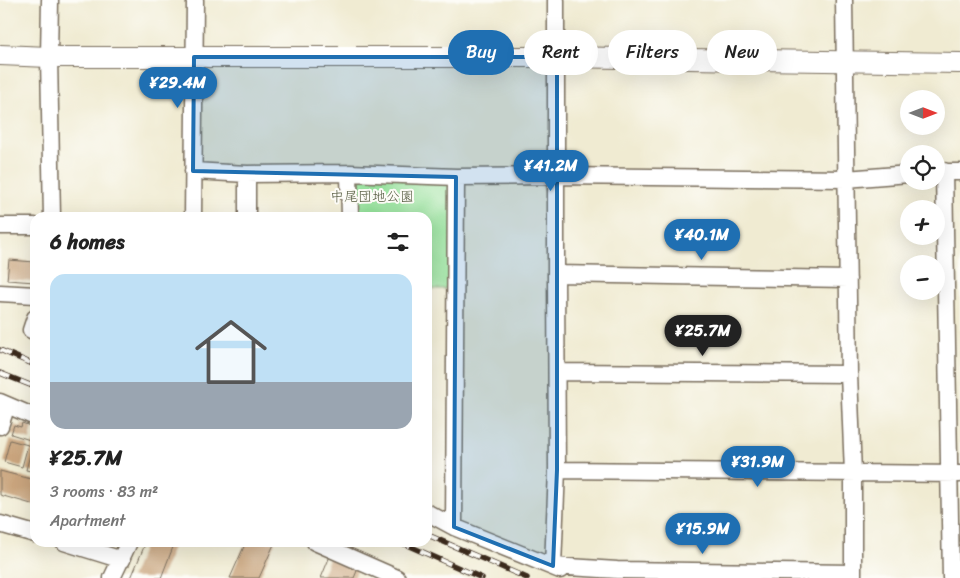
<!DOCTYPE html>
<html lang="en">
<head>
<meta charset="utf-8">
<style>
	body { margin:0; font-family:Sriracha,"Klee One",sans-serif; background:#f6f6f6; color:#222; height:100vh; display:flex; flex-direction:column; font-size:19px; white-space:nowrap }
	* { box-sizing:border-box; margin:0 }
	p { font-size:16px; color:#767676 }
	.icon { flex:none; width:28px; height:28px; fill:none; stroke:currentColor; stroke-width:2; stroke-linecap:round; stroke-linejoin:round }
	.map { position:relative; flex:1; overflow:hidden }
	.side { position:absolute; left:30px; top:212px; width:402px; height:335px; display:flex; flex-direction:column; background:#fff; border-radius:15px; box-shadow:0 5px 20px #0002 }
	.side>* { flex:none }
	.top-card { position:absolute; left:448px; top:30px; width:438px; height:45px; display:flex; gap:10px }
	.needle { width:32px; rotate:90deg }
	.buttons { position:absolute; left:900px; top:90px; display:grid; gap:10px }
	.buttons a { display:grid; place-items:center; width:45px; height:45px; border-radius:50%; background:#fff; box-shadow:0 5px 20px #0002; font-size:25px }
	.price { position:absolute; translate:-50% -42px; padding:0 11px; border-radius:18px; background:#1f6fb2; color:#fff; font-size:16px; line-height:32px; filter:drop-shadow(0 1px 2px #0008) }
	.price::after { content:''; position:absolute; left:50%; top:30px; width:15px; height:11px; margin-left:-8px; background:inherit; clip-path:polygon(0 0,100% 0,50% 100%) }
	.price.active { background:#222; color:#fff }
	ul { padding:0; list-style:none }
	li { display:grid; align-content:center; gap:10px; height:265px; padding:0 20px }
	li span { display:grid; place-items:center; height:155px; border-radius:15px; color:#555 }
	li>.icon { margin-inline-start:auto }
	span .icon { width:90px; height:90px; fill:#fffc; stroke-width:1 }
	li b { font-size:21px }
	h2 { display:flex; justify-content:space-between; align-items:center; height:60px; padding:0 20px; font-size:21px }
	.chip { padding:0 18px; border-radius:22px; background:#fff; box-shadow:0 5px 20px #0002; font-size:18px; line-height:45px }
	.chip.active { background:#1f6fb2; color:#fff }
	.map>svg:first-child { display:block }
	.green { fill:#95e09b; stroke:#68855c }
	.building { fill:#c9a47d }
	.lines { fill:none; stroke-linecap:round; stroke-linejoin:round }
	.minor-casing { stroke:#7a6e5d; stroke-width:19 }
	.tertiary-casing { stroke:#7a6e5d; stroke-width:22 }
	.minor { stroke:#fff; stroke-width:16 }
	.tertiary { stroke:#fff; stroke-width:20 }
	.rail-casing { stroke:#3b2a1e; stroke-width:5.5 }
	.rail { stroke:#fdfcf7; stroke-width:4; stroke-dasharray:11; stroke-linecap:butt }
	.marked { fill:#1f6fb2; fill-opacity:0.2; stroke:#1f6fb2; stroke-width:4; stroke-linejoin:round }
	.labels { text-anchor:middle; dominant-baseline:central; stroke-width:4; stroke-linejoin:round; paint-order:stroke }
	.park-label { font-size:14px; fill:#52583d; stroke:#fdfcf7 }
</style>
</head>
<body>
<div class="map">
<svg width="960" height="578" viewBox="0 0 960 578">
	<rect width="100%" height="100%" fill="#fdfcf7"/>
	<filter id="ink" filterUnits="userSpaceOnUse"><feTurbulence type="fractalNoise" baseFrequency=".02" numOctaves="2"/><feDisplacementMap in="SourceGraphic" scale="10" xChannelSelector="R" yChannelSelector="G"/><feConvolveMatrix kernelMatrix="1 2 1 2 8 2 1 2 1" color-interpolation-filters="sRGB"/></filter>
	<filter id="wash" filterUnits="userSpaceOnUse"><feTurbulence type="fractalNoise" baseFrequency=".0096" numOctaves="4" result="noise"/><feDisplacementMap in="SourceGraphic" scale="20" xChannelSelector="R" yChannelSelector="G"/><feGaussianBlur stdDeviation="1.12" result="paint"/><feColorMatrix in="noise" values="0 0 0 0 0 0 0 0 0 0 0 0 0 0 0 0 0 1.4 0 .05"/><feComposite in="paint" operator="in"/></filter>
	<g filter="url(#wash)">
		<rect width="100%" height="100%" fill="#f0ebd2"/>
		<!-- green -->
		<path class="green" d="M 349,173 L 456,177 L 455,289 L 428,289 L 428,218 L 350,217 Z"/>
		<g id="blocks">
			<!-- building -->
			<path class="building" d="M 9,260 L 35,262 L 35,282 L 7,280 Z
				M 22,423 L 33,427 L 30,440 L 11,434 L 14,425 L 21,427 Z
				M 10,440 L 28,445 L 22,467 L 4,462 Z
				M 33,443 L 35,443 L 35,472 L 26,470 Z
				M 0,471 L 35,480 L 35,505 L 0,495 Z
				M 146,542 L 175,542 L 161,578 L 131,578 Z
				M 246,542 L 275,542 L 259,578 L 230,578 Z
				M 330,556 L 359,566 L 354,578 L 321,578 Z"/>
		</g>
	</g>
	<g filter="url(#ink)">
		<use href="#blocks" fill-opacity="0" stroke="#7a6e5d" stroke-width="1"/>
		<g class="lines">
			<defs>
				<path id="minor" d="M 50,0 L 49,57 L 52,218
					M 556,0 L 556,274 L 557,470 L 553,566 L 617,570 L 853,573
					M 844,0 L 849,374 L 853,473 L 853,578
					M 193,171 L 247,174 L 349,173 L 456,177 L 556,176 L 846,179 L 909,174
					M 944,171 L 951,578
					M 936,172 L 960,172
					M 349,173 L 350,218
					M 193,218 L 195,0
					M 247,218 L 247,174
					M 0,226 L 35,226
					M 556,274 L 848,279
					M 0,293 L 35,295
					M 35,318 L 31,330 L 35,331
					M 557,372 L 849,374
					M 0,402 L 35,417
					M 0,426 L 7,405
					M 557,470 L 960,474
					M 428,513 L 454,527 L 560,570
					M 0,524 L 35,534
					M 454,527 L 456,177
					M 64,542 L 122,560
					M 315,542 L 397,578
					M 112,578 L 129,542"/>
				<path id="tertiary" d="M 0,55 L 49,57 L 557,57 L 960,63"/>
			</defs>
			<!-- minor casing -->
			<use href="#minor" class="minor-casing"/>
			<!-- tertiary casing -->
			<use href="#tertiary" class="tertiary-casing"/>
			<!-- minor -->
			<use href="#minor" class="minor"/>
			<!-- tertiary -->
			<use href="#tertiary" class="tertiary"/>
			<defs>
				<path id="rail" d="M 0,350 L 35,365
					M 0,373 L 35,387
					M 428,535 L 527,578
					M 400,542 L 482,578"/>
			</defs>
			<!-- rail casing -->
			<use href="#rail" class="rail-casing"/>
			<!-- rail -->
			<use href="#rail" class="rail"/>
		</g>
	</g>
	<!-- marked area -->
	<path class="marked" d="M 194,57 L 557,57 L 557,470 L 553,566 L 454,527 L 456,177 L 193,171 Z"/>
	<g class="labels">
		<!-- park labels -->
		<g class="park-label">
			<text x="372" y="196">中尾団地公園</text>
		</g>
	</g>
</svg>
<div class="buttons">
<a><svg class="needle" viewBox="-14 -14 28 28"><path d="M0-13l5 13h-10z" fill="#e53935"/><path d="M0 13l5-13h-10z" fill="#767676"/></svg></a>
<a><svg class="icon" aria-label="locate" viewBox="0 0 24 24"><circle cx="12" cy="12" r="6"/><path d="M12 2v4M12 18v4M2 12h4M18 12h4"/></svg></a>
<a>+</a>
<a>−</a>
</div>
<b class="price" style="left:178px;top:109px">¥29.4M</b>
<b class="price" style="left:551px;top:192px">¥41.2M</b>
<b class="price" style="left:702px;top:261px">¥40.1M</b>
<b class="price active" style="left:703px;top:357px">¥25.7M</b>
<b class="price" style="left:758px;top:488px">¥31.9M</b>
<b class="price" style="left:703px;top:555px">¥15.9M</b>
<div class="top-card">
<a class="chip active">Buy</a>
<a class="chip">Rent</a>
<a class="chip">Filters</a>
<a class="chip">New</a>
</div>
<section class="side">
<h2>6 homes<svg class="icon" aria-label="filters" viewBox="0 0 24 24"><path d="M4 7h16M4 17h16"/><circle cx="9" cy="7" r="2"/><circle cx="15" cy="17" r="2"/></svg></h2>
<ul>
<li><span style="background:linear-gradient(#bfe0f5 70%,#9aa5b1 0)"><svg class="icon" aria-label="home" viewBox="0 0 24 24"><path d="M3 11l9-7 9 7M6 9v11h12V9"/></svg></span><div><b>¥25.7M</b><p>3 rooms · 83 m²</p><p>Apartment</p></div></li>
</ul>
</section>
</div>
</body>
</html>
